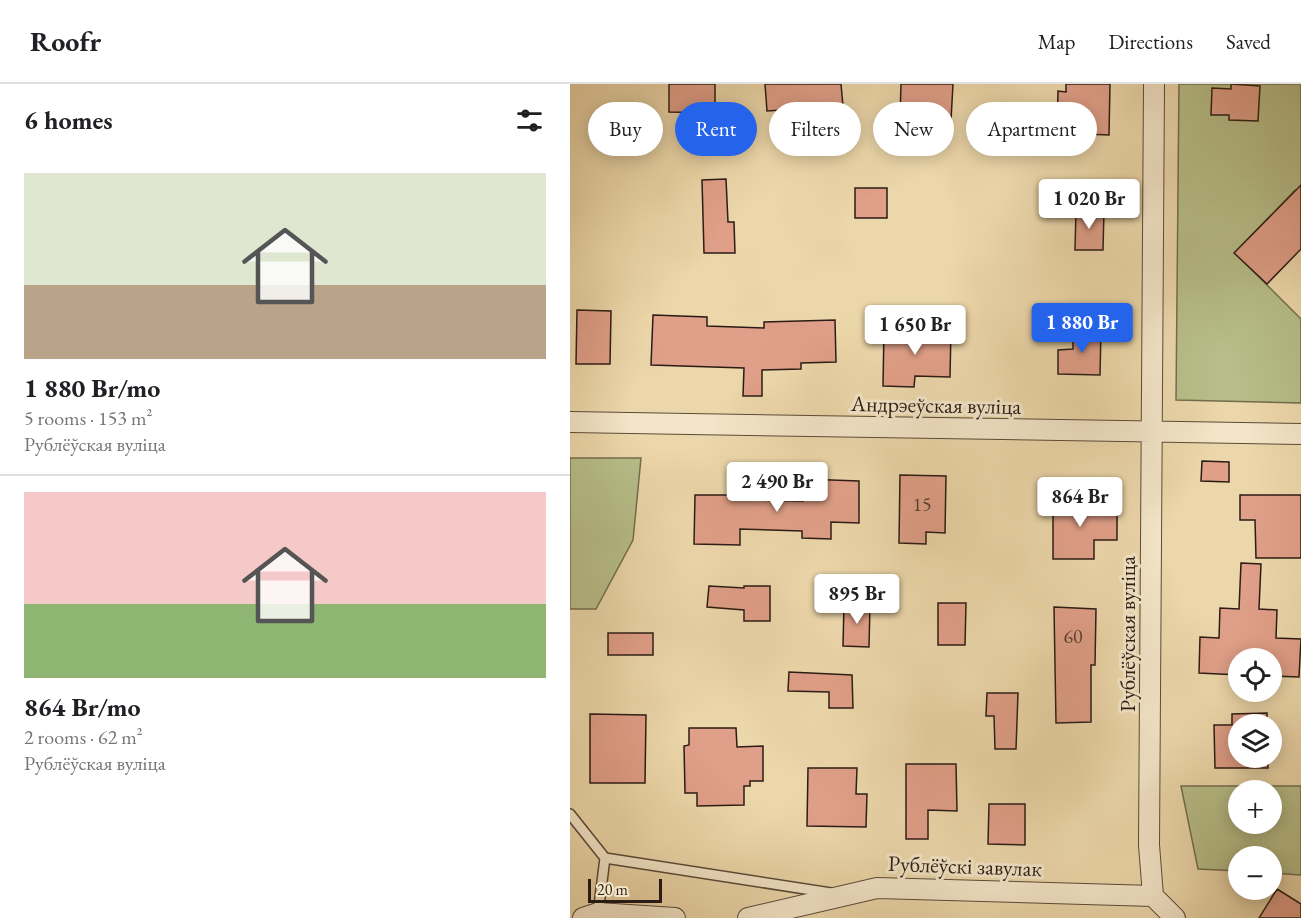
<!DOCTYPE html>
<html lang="en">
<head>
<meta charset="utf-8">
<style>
	body { margin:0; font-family:"EB Garamond",serif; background:#f6f6f6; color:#202124; height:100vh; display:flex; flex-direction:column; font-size:22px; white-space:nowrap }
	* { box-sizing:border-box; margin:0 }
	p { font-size:20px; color:#757577 }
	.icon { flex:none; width:33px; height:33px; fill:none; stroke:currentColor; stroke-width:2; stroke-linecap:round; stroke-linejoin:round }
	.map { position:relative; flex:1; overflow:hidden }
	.sheet { display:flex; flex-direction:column; background:#fff; width:570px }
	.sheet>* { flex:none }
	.banner { position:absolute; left:18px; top:18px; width:570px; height:54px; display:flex; gap:12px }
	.fabs { position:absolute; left:658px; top:564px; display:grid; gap:12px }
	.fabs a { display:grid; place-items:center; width:54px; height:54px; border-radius:50%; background:#fff; box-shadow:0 3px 15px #0003; font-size:30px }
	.scale { position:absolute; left:18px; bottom:15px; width:74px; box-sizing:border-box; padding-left:6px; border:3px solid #2b1c15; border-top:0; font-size:16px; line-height:21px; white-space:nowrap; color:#2b1c15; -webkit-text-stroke:4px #f3e5c8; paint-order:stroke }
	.price { position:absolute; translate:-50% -51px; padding:0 14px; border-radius:6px; background:#fff; color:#222; font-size:20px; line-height:39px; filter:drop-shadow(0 2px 3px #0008) }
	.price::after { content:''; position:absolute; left:50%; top:36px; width:18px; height:14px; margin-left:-9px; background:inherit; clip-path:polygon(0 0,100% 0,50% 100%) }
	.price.on { background:#2563eb; color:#fff }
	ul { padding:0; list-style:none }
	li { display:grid; align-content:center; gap:12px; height:318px; padding:0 24px }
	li+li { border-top:2px solid #e0e0e0 }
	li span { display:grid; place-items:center; height:186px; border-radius:0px; color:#555 }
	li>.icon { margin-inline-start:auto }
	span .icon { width:108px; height:108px; fill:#fffc; stroke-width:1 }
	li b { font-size:26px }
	h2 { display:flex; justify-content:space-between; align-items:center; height:72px; padding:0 24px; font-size:26px }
	.tag { padding:0 21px; border-radius:27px; background:#fff; box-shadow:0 3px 15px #0003; font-size:21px; line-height:54px }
	.tag.on { background:#2563eb; color:#fff }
	header { display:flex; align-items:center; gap:36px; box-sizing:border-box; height:84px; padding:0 30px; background:#fff; border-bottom:2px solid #e0e0e0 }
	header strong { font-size:28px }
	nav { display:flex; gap:33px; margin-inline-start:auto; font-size:21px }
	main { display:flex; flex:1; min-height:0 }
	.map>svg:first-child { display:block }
	.green { fill:#b7be89; stroke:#716d4f; stroke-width:1.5; fill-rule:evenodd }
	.building { fill:#e09f88; stroke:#2b1c15; stroke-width:1.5 }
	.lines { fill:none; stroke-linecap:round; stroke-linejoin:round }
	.lane-casing { stroke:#5b4b3a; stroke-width:12 }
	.street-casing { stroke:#5b4b3a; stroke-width:22 }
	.lane { stroke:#f3e5c8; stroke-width:9 }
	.street { stroke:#f3e5c8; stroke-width:20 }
	.labels { text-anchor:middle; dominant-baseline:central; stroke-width:6; stroke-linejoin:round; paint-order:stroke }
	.number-label { font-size:20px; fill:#583d32 }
	.street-label { font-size:22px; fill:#2b1c15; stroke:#f3e5c8 }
</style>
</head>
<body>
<header>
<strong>Roofr</strong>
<nav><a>Map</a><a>Directions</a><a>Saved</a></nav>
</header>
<main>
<section class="sheet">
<h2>6 homes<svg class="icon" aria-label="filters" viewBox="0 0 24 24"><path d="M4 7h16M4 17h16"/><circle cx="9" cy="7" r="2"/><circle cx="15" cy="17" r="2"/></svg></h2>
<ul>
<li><span style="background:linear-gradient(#dfe7d0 60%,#b9a48a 0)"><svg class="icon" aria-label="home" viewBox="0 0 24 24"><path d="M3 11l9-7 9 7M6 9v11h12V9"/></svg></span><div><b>1 880 Br/mo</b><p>5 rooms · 153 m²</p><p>Рублёўская вуліца</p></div></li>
<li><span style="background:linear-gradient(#f6c9c9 60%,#8fb573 0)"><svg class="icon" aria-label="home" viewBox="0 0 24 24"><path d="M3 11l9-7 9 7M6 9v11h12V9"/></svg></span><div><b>864 Br/mo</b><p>2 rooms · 62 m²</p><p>Рублёўская вуліца</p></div></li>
</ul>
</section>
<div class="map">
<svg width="731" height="834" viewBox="0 0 731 834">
	<rect width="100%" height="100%" fill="#ecd7aa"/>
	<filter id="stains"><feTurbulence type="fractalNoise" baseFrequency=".00333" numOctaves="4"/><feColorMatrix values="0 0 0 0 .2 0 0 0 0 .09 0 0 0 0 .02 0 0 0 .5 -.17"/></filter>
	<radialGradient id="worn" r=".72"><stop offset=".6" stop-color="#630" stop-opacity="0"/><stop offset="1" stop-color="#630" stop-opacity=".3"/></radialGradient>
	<!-- green -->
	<path class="green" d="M 609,0 L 731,0 L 731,111 L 725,106 L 665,169 L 731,235 L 731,319 L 606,316 Z
		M 0,374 L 71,374 L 63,456 L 26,525 L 0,525 Z
		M 611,702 L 731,702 L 731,791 L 702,789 L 702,772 L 669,772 L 669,787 L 628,785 ZM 669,706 L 702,706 L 702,740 L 669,740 Z"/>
	<!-- building -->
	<path class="building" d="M 99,0 L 145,0 L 145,29 L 99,28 Z
		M 195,0 L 271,0 L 273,22 L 197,27 Z
		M 331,0 L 383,0 L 381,36 L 330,34 Z
		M 496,0 L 540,0 L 539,51 L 487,49 L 488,7 L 496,8 Z
		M 661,0 L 690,2 L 688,37 L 659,36 L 659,31 L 641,31 L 642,4 L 661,5 Z
		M 156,95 L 158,138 L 164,138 L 165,169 L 134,169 L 132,96 Z
		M 731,101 L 731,165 L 697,200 L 664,169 Z
		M 285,104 L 317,104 L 317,134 L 285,134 Z
		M 506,126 L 534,127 L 533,166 L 505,166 Z
		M 7,226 L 41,227 L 40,280 L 6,280 Z
		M 83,231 L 137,233 L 137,242 L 194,244 L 194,238 L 265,236 L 266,278 L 231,279 L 231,285 L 192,286 L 192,312 L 173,312 L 174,284 L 81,281 Z
		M 314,245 L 381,246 L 380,293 L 345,292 L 344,303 L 313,302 Z
		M 503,245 L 531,246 L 530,291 L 488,290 L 488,266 L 503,265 Z
		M 632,377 L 659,378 L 659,398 L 631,397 Z
		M 330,391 L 376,392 L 375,449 L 356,448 L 356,460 L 329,459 Z
		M 233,395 L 289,397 L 289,439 L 261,438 L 261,455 L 232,454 L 232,447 L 170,445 L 170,461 L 124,460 L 125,411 L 171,411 L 171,416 L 233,417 Z
		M 670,411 L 731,411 L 731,474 L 686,474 L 685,436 L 670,436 Z
		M 483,415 L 524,415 L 524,429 L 547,428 L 547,456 L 524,456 L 524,475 L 483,475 Z
		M 671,479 L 691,480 L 689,525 L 707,526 L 706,554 L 731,555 L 729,593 L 702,592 L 702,574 L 669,574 L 669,591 L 629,589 L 630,553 L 649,554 L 650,524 L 669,525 Z
		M 139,502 L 174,504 L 174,502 L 200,502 L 200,537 L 174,537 L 174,526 L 137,523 Z
		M 368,519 L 396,519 L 395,561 L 368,561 Z
		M 274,520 L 300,521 L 299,563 L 273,562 Z
		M 484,523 L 526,525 L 525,581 L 521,581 L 521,638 L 486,639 Z
		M 38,549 L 83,549 L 83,571 L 38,571 Z
		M 219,588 L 282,591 L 283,624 L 259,624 L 259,608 L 218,607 Z
		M 417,609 L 448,609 L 446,665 L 425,665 L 424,632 L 416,632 Z
		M 697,629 L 697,640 L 669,640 L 669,674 L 698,674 L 698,684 L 645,684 L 644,641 L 662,641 L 662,630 Z
		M 20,630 L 76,631 L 75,699 L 20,699 Z
		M 119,644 L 166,644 L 167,663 L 193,662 L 193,697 L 180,697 L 180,702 L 174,702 L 174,721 L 127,722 L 127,709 L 115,709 L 114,662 L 119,661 Z
		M 336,680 L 386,680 L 387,727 L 358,726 L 358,755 L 336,755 Z
		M 238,684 L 287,684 L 286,710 L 297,710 L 296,743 L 237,742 Z
		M 419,720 L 455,720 L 455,761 L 418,760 Z
		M 707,805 L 731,820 L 731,834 L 689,834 Z"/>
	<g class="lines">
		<defs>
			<path id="lane" d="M 0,730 L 35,774 L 28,829
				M 35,774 L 261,809"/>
			<path id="street" d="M 0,338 L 731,350
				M 583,812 L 579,761 L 584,0
				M 13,834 L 28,829 L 105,834
				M 178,834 L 307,804 L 583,812 L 605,834"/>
		</defs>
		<!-- lane casing -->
		<use href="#lane" class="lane-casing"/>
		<!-- street casing -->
		<use href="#street" class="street-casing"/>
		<!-- lane -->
		<use href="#lane" class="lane"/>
		<!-- street -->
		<use href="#street" class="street"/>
	</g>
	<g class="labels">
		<!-- number labels -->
		<g class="number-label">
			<text x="352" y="420">15</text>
			<text x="503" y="552">60</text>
		</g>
		<!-- street labels -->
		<g class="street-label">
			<text transform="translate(366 321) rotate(1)">Андрэеўская вуліца</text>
			<text transform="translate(557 550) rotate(-90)">Рублёўская вуліца</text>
			<text transform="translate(395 782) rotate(2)">Рублёўскі завулак</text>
		</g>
	</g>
	<rect width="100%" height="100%" filter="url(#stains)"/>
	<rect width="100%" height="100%" fill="url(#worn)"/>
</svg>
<div class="fabs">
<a><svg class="icon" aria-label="locate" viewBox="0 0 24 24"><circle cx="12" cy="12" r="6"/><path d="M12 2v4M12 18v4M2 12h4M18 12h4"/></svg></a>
<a><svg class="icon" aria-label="layers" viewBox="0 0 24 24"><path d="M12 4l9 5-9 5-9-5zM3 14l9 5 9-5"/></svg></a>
<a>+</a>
<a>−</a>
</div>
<div class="scale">20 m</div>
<b class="price" style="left:519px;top:146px">1 020 Br</b>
<b class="price on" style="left:512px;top:270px">1 880 Br</b>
<b class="price" style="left:345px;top:272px">1 650 Br</b>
<b class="price" style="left:207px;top:429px">2 490 Br</b>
<b class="price" style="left:510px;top:444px">864 Br</b>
<b class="price" style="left:287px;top:541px">895 Br</b>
<div class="banner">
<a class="tag">Buy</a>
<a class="tag on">Rent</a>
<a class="tag">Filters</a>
<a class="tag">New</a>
<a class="tag">Apartment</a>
</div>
</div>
</main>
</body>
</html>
